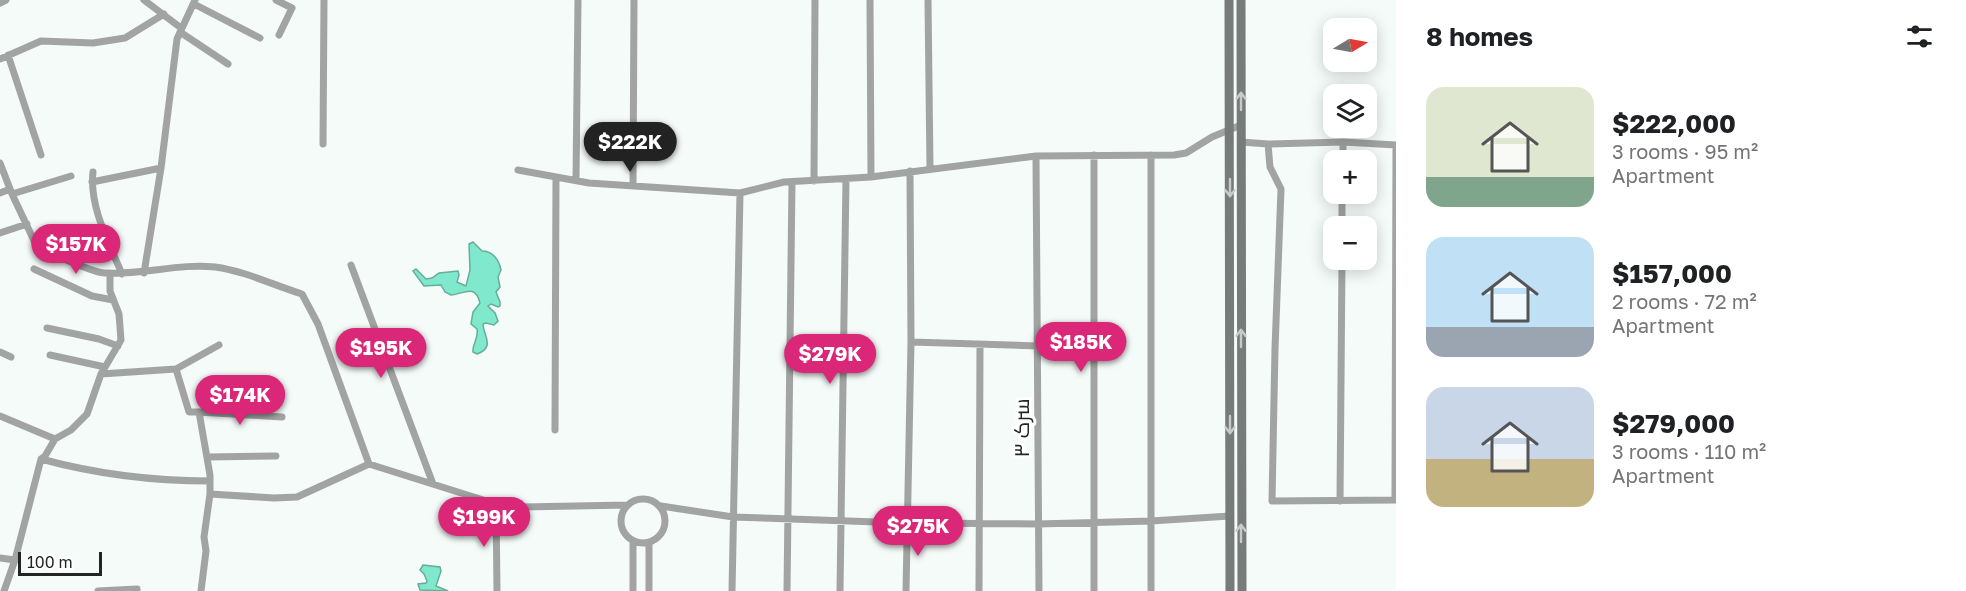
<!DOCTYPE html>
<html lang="en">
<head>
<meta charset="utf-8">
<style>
	body { margin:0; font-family:"Golos Text",Cairo,sans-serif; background:#f6f6f6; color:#202124; height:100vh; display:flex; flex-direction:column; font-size:22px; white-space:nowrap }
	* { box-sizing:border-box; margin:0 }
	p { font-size:20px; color:#757577 }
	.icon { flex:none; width:33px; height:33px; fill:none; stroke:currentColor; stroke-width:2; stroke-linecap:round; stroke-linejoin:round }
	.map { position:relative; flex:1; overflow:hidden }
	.side { display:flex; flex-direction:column; background:#fff; width:570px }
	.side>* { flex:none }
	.needle { width:39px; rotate:80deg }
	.fabs { position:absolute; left:1323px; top:18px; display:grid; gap:12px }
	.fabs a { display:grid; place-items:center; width:54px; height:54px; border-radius:12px; background:#fff; box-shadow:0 3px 15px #0003; font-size:30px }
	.scale { position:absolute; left:18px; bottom:15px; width:84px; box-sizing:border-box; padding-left:6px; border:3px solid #232524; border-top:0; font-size:16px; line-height:21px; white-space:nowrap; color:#232524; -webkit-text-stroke:4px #fff; paint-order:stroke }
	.price { position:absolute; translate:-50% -51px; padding:0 14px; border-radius:21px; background:#db2777; color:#fff; font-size:20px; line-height:39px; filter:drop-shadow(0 2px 3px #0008) }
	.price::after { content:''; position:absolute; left:50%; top:36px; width:18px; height:14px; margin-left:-9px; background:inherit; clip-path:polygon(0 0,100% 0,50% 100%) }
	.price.active { background:#222; color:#fff }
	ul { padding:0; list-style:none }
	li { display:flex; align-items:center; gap:18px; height:150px; padding:0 30px }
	li span { display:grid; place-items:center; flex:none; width:168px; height:120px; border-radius:18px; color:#555 }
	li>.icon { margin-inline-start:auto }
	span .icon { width:72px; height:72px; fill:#fffc; stroke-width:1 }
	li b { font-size:26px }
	h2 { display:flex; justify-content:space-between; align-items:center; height:72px; padding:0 30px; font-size:26px }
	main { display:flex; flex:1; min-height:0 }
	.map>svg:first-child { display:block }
	.water { fill:#80e8cd; stroke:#64ae9a; stroke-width:1.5 }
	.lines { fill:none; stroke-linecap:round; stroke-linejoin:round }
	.minor { stroke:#a1a4a3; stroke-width:7 }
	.secondary { stroke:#777b7a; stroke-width:9 }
	.oneway { stroke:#c9caca }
	.labels { text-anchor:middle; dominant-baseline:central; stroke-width:6; stroke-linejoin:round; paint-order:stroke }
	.street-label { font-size:21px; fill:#232524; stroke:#fff }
</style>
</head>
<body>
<main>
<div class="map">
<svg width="1396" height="591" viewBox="0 0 1396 591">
	<rect width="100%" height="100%" fill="#f5fbf9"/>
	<!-- water -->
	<path class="water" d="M 473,242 L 482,251 C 493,251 499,260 501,270 L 498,277 L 500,287 L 496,292 L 500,302 L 500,306 L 498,307 L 491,304 L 488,306 L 495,313 L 498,321 L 494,325 L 486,323 L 483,324 C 483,335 496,347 477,354 L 473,352 C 472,344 479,338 477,329 L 471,324 L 473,312 L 480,303 C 475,283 464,294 451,295 L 445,292 L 441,285 L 424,286 L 413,271 L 416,269 L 426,279 L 432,278 L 439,273 L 458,271 L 459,275 L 457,282 L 466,286 L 470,270 L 469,244 Z
		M 423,565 L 440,567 L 441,571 L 436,586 L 448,591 L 420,590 L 418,584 L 426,583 L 427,581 L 424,574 L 420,570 Z"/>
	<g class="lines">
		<!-- minor -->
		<path class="minor" d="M 144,0 L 181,28
			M 276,0 L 292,8 L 279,35
			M 870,0 L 871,177
			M 928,0 L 930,169
			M 0,3 L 6,0
			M 194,4 L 260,38
			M 180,32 L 228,64
			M 8,55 L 41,155
			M 0,59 L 41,41 L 93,43 L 125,38 L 164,14
			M 1241,142 L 1268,144 L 1343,142 L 1396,145
			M 323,144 L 324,0
			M 1268,144 L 1270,167 L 1281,189 L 1275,349 L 1272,501 L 1396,500
			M 1094,155 L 1094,591
			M 1036,156 L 1039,591
			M 1343,160 L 1343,142
			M 0,163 L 12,194 L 37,247 C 52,253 92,273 105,273 C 142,275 180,263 215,267 C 245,271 273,285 302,294 L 318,324 L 369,464
			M 518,170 L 589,183 L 740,193 L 784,182 L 871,177 L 1036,156 L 1174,155 L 1186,153 L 1212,137 L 1241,125
			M 93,172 C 89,206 109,243 122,274
			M 576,180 L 578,0
			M 814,181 L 815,0
			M 92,182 L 161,168
			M 633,186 L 634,0
			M 0,193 L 10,189
			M 12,194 L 71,176
			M 1342,226 L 1342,194
			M 0,233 L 27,224
			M 351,265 L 433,484
			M 34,269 L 92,296 L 113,300
			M 144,273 L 161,168 L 177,39 L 195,0
			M 47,328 L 99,339 L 118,346
			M 911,342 L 1038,346
			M 0,352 L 11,357
			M 50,355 L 105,367
			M 176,369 L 189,412 L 199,412 L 210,475 L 210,494 L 274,498 L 297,497 L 369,464 L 496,504 L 522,507 L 628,505
			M 101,374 L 176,369 L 219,345
			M 199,412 L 282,417
			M 0,416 L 55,439
			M 555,430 L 556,177
			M 207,457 L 276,456
			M 41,459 C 96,474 152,481 210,481
			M621 521a22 22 0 1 1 44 0a22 22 0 1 1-44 0Z
			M 1395,500 L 1396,145
			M 1340,501 L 1342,260
			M 496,504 L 497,591
			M 661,506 L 733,517 L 906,523 L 1038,524 L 1151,521 L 1230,516
			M 0,558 L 15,560
			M 4,591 L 15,560 L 41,459 L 45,456 L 55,439 L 71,430 L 87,414 L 101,374 L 121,340 L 119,314 L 110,291 L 110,273
			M 98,591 L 137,589 L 137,591
			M 201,591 L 206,551 L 204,537 L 210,494
			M 633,591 L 633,541
			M 649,591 L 649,542
			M 732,591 L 740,193
			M 787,591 L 792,182
			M 840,591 L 846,179
			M 906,591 L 911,342 L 910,171
			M 979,591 L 980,345
			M 1151,591 L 1151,155"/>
		<!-- secondary -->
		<path class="secondary" d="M 1229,0 L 1230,591
			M 1241,0 L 1242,591"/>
	</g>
	<!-- one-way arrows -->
	<defs><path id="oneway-shaft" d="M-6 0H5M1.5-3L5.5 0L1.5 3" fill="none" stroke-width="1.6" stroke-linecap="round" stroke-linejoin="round" transform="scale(1.5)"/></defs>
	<g class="oneway">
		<use href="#oneway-shaft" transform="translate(1241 101) rotate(-90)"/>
		<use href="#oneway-shaft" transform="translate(1230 188) rotate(90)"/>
		<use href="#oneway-shaft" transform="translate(1241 338) rotate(-90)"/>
		<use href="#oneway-shaft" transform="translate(1230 425) rotate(90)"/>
		<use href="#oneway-shaft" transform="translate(1241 533) rotate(-90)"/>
	</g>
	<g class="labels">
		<!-- street labels -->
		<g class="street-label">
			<text transform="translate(1021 428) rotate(-90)">سرک ۳</text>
		</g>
	</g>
</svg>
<div class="fabs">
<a><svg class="needle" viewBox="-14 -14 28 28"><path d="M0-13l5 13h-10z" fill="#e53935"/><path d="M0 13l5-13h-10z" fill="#757577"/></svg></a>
<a><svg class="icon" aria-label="layers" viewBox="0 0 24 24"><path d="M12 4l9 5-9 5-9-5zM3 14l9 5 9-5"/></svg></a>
<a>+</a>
<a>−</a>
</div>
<div class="scale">100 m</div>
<b class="price active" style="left:630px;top:173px">$222K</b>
<b class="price" style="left:76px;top:275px">$157K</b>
<b class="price" style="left:1081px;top:373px">$185K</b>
<b class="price" style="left:381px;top:379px">$195K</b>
<b class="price" style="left:830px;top:385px">$279K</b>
<b class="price" style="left:240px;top:426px">$174K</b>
<b class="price" style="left:484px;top:548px">$199K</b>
<b class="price" style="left:918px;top:557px">$275K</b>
</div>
<section class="side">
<h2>8 homes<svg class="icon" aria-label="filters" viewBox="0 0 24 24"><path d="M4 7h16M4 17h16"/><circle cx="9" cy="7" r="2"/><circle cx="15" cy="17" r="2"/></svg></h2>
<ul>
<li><span style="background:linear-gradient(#dfe7d0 75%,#7fa58c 0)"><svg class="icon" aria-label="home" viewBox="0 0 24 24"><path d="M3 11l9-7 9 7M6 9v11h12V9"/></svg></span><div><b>$222,000</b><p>3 rooms · 95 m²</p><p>Apartment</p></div></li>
<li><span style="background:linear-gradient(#bfe0f5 75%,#9aa5b1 0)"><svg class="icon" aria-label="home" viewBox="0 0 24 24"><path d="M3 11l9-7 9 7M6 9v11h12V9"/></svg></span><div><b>$157,000</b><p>2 rooms · 72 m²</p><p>Apartment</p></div></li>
<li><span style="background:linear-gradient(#c9d6e8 60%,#c2b280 0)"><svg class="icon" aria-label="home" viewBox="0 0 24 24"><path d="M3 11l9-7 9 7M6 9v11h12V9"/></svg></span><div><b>$279,000</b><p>3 rooms · 110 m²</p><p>Apartment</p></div></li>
</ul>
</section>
</main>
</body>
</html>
